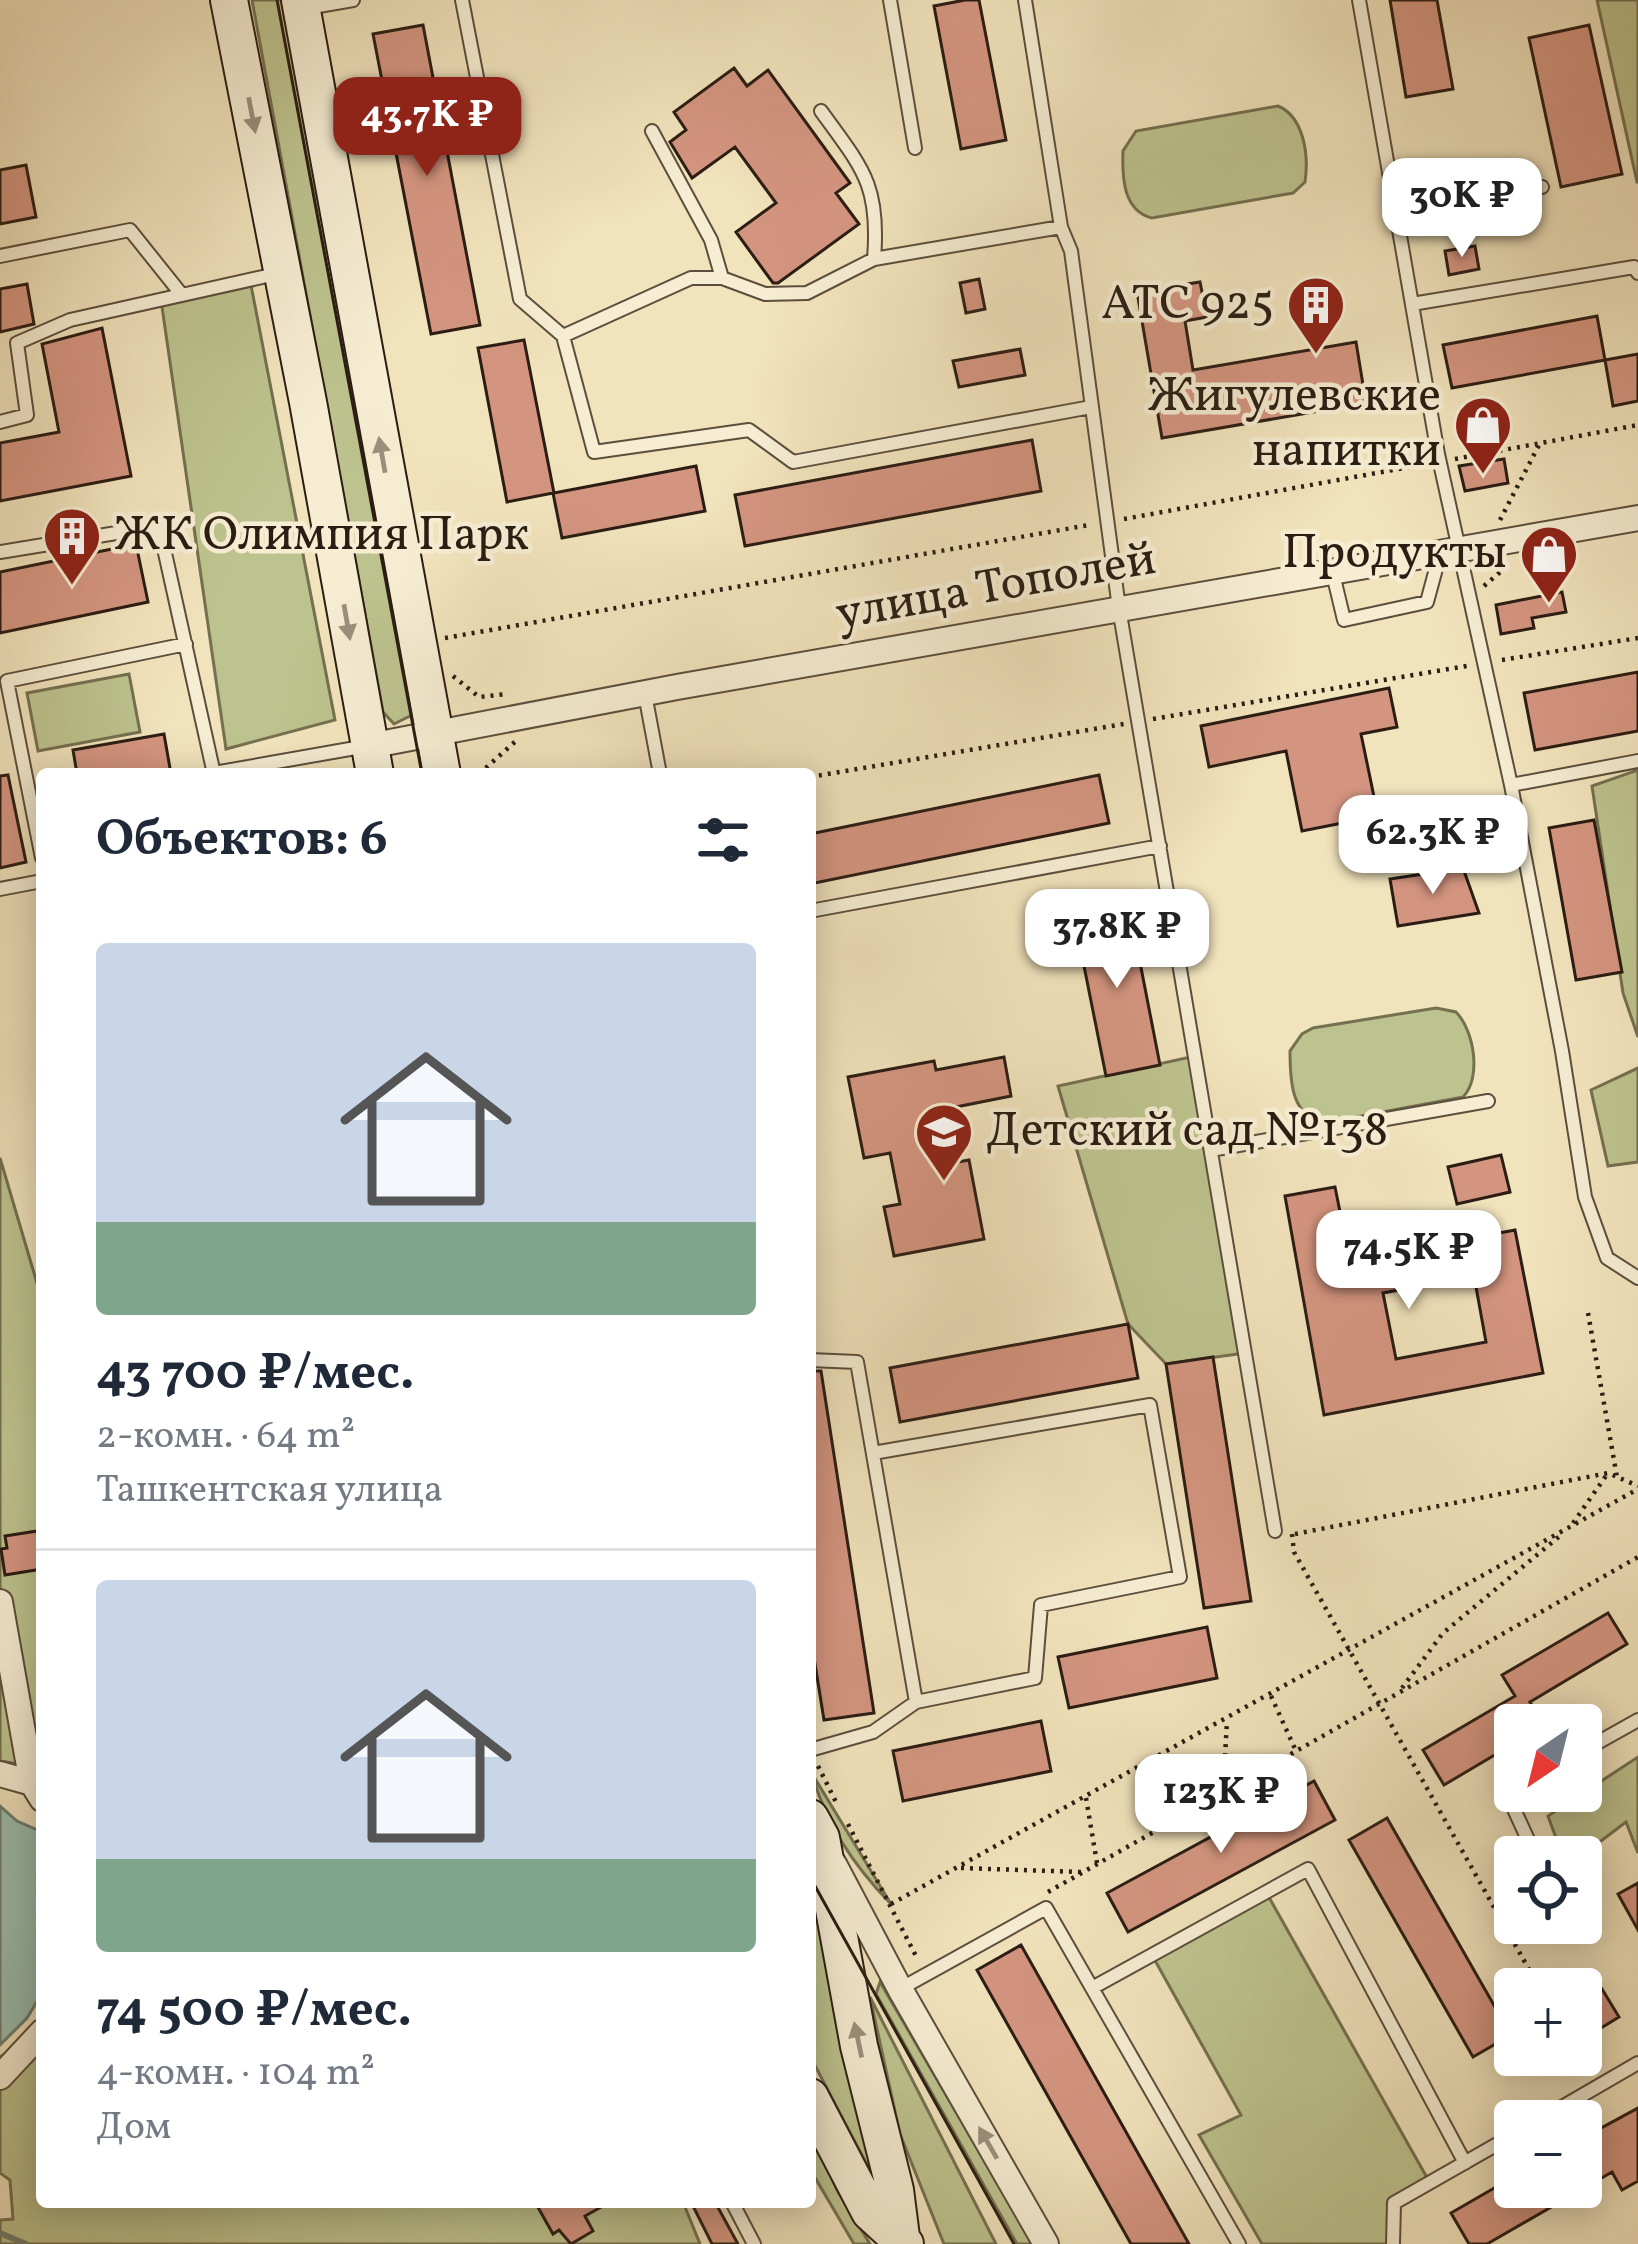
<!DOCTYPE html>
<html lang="ru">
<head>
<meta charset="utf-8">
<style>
	body { margin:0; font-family:Vollkorn,serif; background:#f6f6f7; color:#1f2937; height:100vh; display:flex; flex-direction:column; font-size:45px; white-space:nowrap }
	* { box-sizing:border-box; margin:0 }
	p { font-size:39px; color:#747a83 }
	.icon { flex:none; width:66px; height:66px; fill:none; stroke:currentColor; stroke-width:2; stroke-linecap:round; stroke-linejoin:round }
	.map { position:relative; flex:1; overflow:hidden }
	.drawer { position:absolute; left:36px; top:768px; width:780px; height:1440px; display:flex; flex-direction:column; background:#fff; border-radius:12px; box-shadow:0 6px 30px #0003 }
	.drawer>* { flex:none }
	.needle { width:78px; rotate:215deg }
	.fabs { position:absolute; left:1494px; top:1704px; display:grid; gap:24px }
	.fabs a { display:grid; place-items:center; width:108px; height:108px; border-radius:12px; background:#fff; box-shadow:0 6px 30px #0003; font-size:60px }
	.price { position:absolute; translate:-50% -102px; padding:0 27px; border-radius:24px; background:#fff; color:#222; font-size:39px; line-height:78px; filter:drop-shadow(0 3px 6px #0008) }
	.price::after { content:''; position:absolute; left:50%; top:72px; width:36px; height:27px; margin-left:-18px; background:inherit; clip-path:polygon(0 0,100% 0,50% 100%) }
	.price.current { background:#8f2418; color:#fff }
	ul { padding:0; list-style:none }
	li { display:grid; align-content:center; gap:24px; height:636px; padding:0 60px }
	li+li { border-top:3px solid #e0e1e3 }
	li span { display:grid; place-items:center; height:372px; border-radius:12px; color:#555 }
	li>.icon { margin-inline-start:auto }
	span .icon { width:216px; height:216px; fill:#fffc; stroke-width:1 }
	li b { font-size:51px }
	h2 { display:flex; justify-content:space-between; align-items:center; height:144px; padding:0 60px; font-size:51px }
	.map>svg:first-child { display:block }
	.green { fill:#bdc38e; stroke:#747050; stroke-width:3 }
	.water { fill:#9bbeae; stroke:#6e7e70; stroke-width:3 }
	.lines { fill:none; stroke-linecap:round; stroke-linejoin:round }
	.stream { stroke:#6e7e70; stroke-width:6 }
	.building { fill:#d49580; stroke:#2b1d13; stroke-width:3; fill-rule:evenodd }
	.lane-casing { stroke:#5c4e3d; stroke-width:16 }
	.street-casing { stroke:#5c4e3d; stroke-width:28 }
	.secondary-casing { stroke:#2b1d13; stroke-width:40 }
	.path { stroke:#2b1d13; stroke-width:4.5; stroke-dasharray:3 6; stroke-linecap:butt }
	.lane { stroke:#f6edd3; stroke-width:12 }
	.street { stroke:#f6edd3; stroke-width:24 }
	.secondary { stroke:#f6edd3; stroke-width:36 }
	.tram { stroke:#2b1d13; stroke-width:3 }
	.oneway { fill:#9b8f7d }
	.labels { text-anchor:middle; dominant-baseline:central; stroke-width:9; stroke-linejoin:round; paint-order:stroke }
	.poi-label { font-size:48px; fill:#2b1d13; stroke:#f6edd3; text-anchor:end }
	.street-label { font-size:48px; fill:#2b1d13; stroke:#f6edd3 }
</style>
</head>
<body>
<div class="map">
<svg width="1638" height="2244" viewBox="0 0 1638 2244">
	<rect width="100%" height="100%" fill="#f1e3bc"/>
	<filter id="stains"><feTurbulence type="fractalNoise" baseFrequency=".00167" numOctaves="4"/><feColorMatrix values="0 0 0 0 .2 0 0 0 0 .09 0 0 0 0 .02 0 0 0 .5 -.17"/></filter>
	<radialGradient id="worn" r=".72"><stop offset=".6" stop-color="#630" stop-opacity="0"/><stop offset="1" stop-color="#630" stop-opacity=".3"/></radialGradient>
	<!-- green -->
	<path class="green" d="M 252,0 L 281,0 L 304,62 L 418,712 L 394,724 L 383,712 Z
		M 1597,0 L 1638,0 L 1638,182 L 1637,182 Z
		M 1278,106 C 1304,117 1309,155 1305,182 L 1293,193 L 1152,218 C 1123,211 1122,177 1123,151 L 1136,131 Z
		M 250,280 L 335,720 L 226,749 L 161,300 Z
		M 129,674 L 140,732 L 38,751 L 27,693 Z
		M 1638,770 L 1638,1037 L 1623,993 L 1592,786 Z
		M 1436,1008 L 1456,1012 C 1474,1030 1482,1078 1463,1097 L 1329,1122 C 1291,1120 1290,1082 1290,1051 L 1302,1034 L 1313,1028 Z
		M 1195,1056 L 1245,1353 L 1166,1364 L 1128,1324 L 1058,1086 Z
		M 1638,1068 L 1638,1162 L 1608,1166 L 1591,1090 Z
		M 0,1158 L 42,1300 L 42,1776 L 25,1765 L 0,1761 Z
		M 1638,1757 L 1638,1853 L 1626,1822 L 1580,1857 L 1563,1857 L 1548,1816 Z
		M 811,1772 L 891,1904 C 852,1864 827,1825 811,1772 Z
		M 810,1852 L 887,2203 L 810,2056 Z
		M 1266,1892 L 1430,2183 L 1394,2203 L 1393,2244 L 1262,2244 L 1199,2135 L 1241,2115 L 1152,1955 Z
		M 880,1982 L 1033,2244 L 1017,2244 L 876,1994 Z
		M 870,1997 L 996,2244 L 944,2244 L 900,2134 Z
		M 42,2027 L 42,2202 L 683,2202 L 700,2244 L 0,2244 L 0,2220 L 13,2219 L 10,2180 L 0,2173 L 0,2057 Z
		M 810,2129 L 837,2190 L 870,2244 L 854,2244 L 810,2169 Z"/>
	<!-- water -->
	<path class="water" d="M 0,1806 L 17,1821 L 42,1832 L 42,1993 L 27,2018 L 0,2045 Z"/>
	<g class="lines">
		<!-- stream -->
		<path class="stream" d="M 0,2233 L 26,2244"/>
	</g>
	<!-- building -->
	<path class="building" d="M 965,0 L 979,0 L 1006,140 L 961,149 L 934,6 Z
		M 1390,0 L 1437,0 L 1453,89 L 1406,97 Z
		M 423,25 L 480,325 L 431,334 L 373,34 Z
		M 1589,25 L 1622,174 L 1561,187 L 1529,38 Z
		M 734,68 L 747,86 L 768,70 L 850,183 L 836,193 L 859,224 L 778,283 L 773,283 L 736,232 L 776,203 L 735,147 L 692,178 L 670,142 L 686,130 L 674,112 Z
		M 26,165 L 36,217 L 0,224 L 0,170 Z
		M 1475,246 L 1479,269 L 1449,275 L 1445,251 Z
		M 979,279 L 985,309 L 966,313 L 960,283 Z
		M 1200,282 L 1207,317 L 1185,321 L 1193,370 L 1356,342 L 1366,403 L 1162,438 L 1137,292 Z
		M 27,284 L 34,324 L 0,332 L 0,289 Z
		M 1597,316 L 1605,360 L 1452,388 L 1443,345 Z
		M 102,328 L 131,476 L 0,501 L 0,443 L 59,432 L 42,344 Z
		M 524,340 L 554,493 L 696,466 L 705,511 L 562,538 L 553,493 L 507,502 L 478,348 Z
		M 1020,349 L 1025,375 L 959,387 L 953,361 Z
		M 1638,354 L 1638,401 L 1613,406 L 1605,360 Z
		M 1032,440 L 1041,491 L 745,546 L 735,495 Z
		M 1504,459 L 1508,483 L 1465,491 L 1459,466 Z
		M 136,544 L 148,602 L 0,633 L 0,572 Z
		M 1562,592 L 1566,612 L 1532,618 L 1534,628 L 1501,634 L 1496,605 Z
		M 1638,672 L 1638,731 L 1535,750 L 1524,693 Z
		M 1389,688 L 1397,727 L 1361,734 L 1378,816 L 1302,831 L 1286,751 L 1209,767 L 1201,726 Z
		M 164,734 L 171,774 L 77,774 L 73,750 Z
		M 8,775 L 26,862 L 0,868 L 0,776 Z
		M 1099,775 L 1109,823 L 810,884 L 810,834 Z
		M 1594,820 L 1622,972 L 1576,980 L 1549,828 Z
		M 1463,868 L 1479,913 L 1398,926 L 1390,879 Z
		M 1129,906 L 1160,1065 L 1106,1076 L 1074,916 Z
		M 1004,1057 L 1011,1096 L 931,1112 L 941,1165 L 969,1160 L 984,1239 L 894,1256 L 884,1207 L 900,1204 L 890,1153 L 864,1158 L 848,1077 L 934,1061 L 936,1070 Z
		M 1501,1155 L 1510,1192 L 1457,1204 L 1448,1167 Z
		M 1335,1187 L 1350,1261 L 1515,1230 L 1543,1373 L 1324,1415 L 1285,1196 ZM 1474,1276 L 1486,1342 L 1396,1359 L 1383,1293 Z
		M 1128,1324 L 1138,1378 L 900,1422 L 890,1368 Z
		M 1213,1357 L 1251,1601 L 1204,1608 L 1166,1364 Z
		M 810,1371 L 821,1371 L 874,1713 L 824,1720 L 810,1633 Z
		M 37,1531 L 42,1569 L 5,1575 L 1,1549 L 7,1548 L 5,1536 Z
		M 1608,1613 L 1627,1644 L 1530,1702 L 1544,1725 L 1515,1725 L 1515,1743 L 1444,1785 L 1423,1750 L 1515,1696 L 1502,1675 Z
		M 1207,1627 L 1217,1678 L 1069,1708 L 1058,1657 Z
		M 1041,1721 L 1051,1771 L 903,1801 L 893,1751 Z
		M 1314,1781 L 1335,1820 L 1128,1932 L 1107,1893 Z
		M 1387,1818 L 1511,2035 L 1473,2057 L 1349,1840 Z
		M 1638,1883 L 1638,1930 L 1618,1894 Z
		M 1021,1945 L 1189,2244 L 1131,2244 L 977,1970 Z
		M 1602,1989 L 1619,2017 L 1601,2028 L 1584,2000 Z
		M 1638,2108 L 1638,2181 L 1622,2190 L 1612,2172 L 1487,2244 L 1469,2244 L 1451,2213 L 1515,2176 L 1515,2187 L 1581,2187 L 1581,2139 Z
		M 535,2202 L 610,2202 L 585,2216 L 593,2231 L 571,2244 L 559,2230 L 553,2234 Z
		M 691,2202 L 715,2202 L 738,2244 L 712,2244 Z"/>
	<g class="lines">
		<defs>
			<path id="lane" d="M 462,0 L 520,299 L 563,336 L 594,452 L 749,430 L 793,462 L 1091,407
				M 890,0 L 915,148
				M 1025,0 L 1061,227 L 1071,251 L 1119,608 L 1275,1531
				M 1359,0 L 1438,454 L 1511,785 L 1562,1051 L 1585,1197 L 1607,1258 L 1638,1278
				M 307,8 L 353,0
				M 821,111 C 863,169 880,185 874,259
				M 652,131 L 711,240 L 722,278
				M 1397,218 L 1542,187
				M 0,256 L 130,230 L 182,295
				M 1412,304 L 1634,267 L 1638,273
				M 563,336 L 691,278 L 722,278 L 765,294 L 807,293 L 874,259 L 1061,227
				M 0,422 L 27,415 L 17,343 L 70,320 L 276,274
				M 0,552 L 159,526 L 214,774
				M 1333,574 L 1344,620 L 1427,602 L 1440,554
				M 645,694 L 660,774
				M 214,773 L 367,746
				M 1511,785 L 1638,761
				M 42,858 L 7,681 L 186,644
				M 0,889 L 42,881
				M 810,911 L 1160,846
				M 1211,1150 L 1488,1101
				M 810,1360 L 857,1362 L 916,1702
				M 810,1750 L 873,1732 L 916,1702 L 1035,1678 L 1041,1605 L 1180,1577 L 1150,1405 L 873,1453
				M 1581,1752 L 1638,1720
				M 1515,1790 L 1507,1794 L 1536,1857
				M 1092,1988 L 1308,1869 L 1465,2163
				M 900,1989 L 1046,1908 L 1239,2244
				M 1538,2121 L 1638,2063
				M 732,2202 L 754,2244
				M 1393,2244 L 1394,2203 L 1515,2134"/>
			<path id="street" d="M 369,746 L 677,687 L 1638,518
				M 0,1602 L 32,1783 L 42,1799
				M 0,1774 L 32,1783
				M 834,1864 L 900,1989 L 1046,2244
				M 0,2077 L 42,2032"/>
			<path id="secondary" d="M 229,0 L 308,402 L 375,774
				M 300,0 L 442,774
				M 810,1818 L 821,1838 L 859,2046 L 895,2190 L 901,2237
				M 810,2097 L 870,2212 L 905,2244"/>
		</defs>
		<!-- lane casing -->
		<use href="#lane" class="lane-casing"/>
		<!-- street casing -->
		<use href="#street" class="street-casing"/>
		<!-- secondary casing -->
		<use href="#secondary" class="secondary-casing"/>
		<!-- path -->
		<path class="path" d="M 1455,459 L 1638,425
			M 1124,519 L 1426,464
			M 1500,520 L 1539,445
			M 1484,586 L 1507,566
			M 445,638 L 1089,525
			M 1502,660 L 1638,638
			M 453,676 L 479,697 L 506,694
			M 1153,719 L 1467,666
			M 479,774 L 517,740
			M 810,777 L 1124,724
			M 1588,1313 L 1617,1477
			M 1573,1523 L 1608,1473
			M 1292,1534 L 1294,1552 L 1540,1989
			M 1295,1534 L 1608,1473 L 1638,1486
			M 1402,1688 L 1443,1633 L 1561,1535
			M 1271,1696 L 1296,1751
			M 1144,1765 L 1207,1799
			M 818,1766 L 837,1804
			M 1223,1792 L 1227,1721
			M 1086,1798 L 1097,1863
			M 848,1824 L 917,1958
			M 961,1868 L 1081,1872
			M 1048,1892 L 1638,1557
			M 891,1904 L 1638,1489
			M 1578,2055 L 1590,2076"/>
		<!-- lane -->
		<use href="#lane" class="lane"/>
		<!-- street -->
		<use href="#street" class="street"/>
		<!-- secondary -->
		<use href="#secondary" class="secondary"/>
		<!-- tram -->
		<path class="tram" d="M 277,0 L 422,774
			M 810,1877 L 1014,2244"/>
	</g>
	<!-- one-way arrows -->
	<defs><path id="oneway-solid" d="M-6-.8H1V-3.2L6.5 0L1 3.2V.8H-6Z" transform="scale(3)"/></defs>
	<g class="oneway">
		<use href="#oneway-solid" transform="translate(252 115) rotate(79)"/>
		<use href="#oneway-solid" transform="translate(382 455) rotate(-100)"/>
		<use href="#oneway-solid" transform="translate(347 622) rotate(80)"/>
		<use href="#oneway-solid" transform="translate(858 2040) rotate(-102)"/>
		<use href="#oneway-solid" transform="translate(988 2143) rotate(-120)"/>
	</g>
	<!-- icons -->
	<defs>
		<symbol id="building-pin" viewBox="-11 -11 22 30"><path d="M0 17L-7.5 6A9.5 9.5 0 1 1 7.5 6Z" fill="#8f2418" stroke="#f6edd3"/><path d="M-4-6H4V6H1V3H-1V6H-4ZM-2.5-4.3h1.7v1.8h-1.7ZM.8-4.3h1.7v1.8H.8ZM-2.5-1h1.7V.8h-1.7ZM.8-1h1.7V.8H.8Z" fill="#fff"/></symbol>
		<symbol id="shop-pin" viewBox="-11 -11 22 30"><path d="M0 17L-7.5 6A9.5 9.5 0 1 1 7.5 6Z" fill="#8f2418" stroke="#f6edd3"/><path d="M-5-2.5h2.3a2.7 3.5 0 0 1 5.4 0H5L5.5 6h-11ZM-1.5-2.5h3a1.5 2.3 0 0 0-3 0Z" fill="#fff"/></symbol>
		<symbol id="school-pin" viewBox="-11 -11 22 30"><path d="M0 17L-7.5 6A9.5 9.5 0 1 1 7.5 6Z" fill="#8f2418" stroke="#f6edd3"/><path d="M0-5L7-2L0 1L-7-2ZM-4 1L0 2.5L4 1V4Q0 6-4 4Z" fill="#fff"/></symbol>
	</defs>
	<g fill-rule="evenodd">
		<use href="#building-pin" x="1283" y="272" width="66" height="90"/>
		<use href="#shop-pin" x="1450" y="392" width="66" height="90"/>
		<use href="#building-pin" x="39" y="503" width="66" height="90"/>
		<use href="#shop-pin" x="1516" y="521" width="66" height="90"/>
		<use href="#school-pin" x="911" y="1099" width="66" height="90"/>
	</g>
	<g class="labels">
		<!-- poi labels -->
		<g class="poi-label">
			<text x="1274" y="305">АТС 925</text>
			<text x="1441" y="397">Жигулевские<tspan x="1441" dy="55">напитки</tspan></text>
			<text x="114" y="536" text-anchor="start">ЖК Олимпия Парк</text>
			<text x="1507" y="554">Продукты</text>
			<text x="986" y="1132" text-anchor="start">Детский сад №138</text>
		</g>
		<!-- street labels -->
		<g class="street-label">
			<text transform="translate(996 588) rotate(-10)">улица Тополей</text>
		</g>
	</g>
	<rect width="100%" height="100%" filter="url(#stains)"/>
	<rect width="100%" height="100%" fill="url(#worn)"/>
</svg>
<div class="fabs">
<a><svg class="needle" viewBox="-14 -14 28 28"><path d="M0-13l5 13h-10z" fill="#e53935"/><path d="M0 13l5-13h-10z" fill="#747a83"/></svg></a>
<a><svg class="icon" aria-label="locate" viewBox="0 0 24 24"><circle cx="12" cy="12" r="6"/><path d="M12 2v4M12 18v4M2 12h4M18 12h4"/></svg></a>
<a>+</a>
<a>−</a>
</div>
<b class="price current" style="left:427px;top:179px">43.7K ₽</b>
<b class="price" style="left:1462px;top:260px">30K ₽</b>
<b class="price" style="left:1433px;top:897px">62.3K ₽</b>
<b class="price" style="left:1117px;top:991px">37.8K ₽</b>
<b class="price" style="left:1409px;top:1312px">74.5K ₽</b>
<b class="price" style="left:1221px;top:1856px">123K ₽</b>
<section class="drawer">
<h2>Объектов: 6<svg class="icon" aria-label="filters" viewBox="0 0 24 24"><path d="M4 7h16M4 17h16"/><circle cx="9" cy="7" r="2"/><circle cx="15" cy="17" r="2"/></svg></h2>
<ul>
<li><span style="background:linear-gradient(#c9d6e8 75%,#7fa58c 0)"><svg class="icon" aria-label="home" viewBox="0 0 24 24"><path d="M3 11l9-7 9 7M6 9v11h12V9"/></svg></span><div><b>43 700 ₽/мес.</b><p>2-комн. · 64 m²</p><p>Ташкентская улица</p></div></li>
<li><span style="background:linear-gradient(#c9d6e8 75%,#7fa58c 0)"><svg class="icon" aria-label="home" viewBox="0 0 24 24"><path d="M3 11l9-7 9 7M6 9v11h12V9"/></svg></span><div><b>74 500 ₽/мес.</b><p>4-комн. · 104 m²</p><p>Дом</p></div></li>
</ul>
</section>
</div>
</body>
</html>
